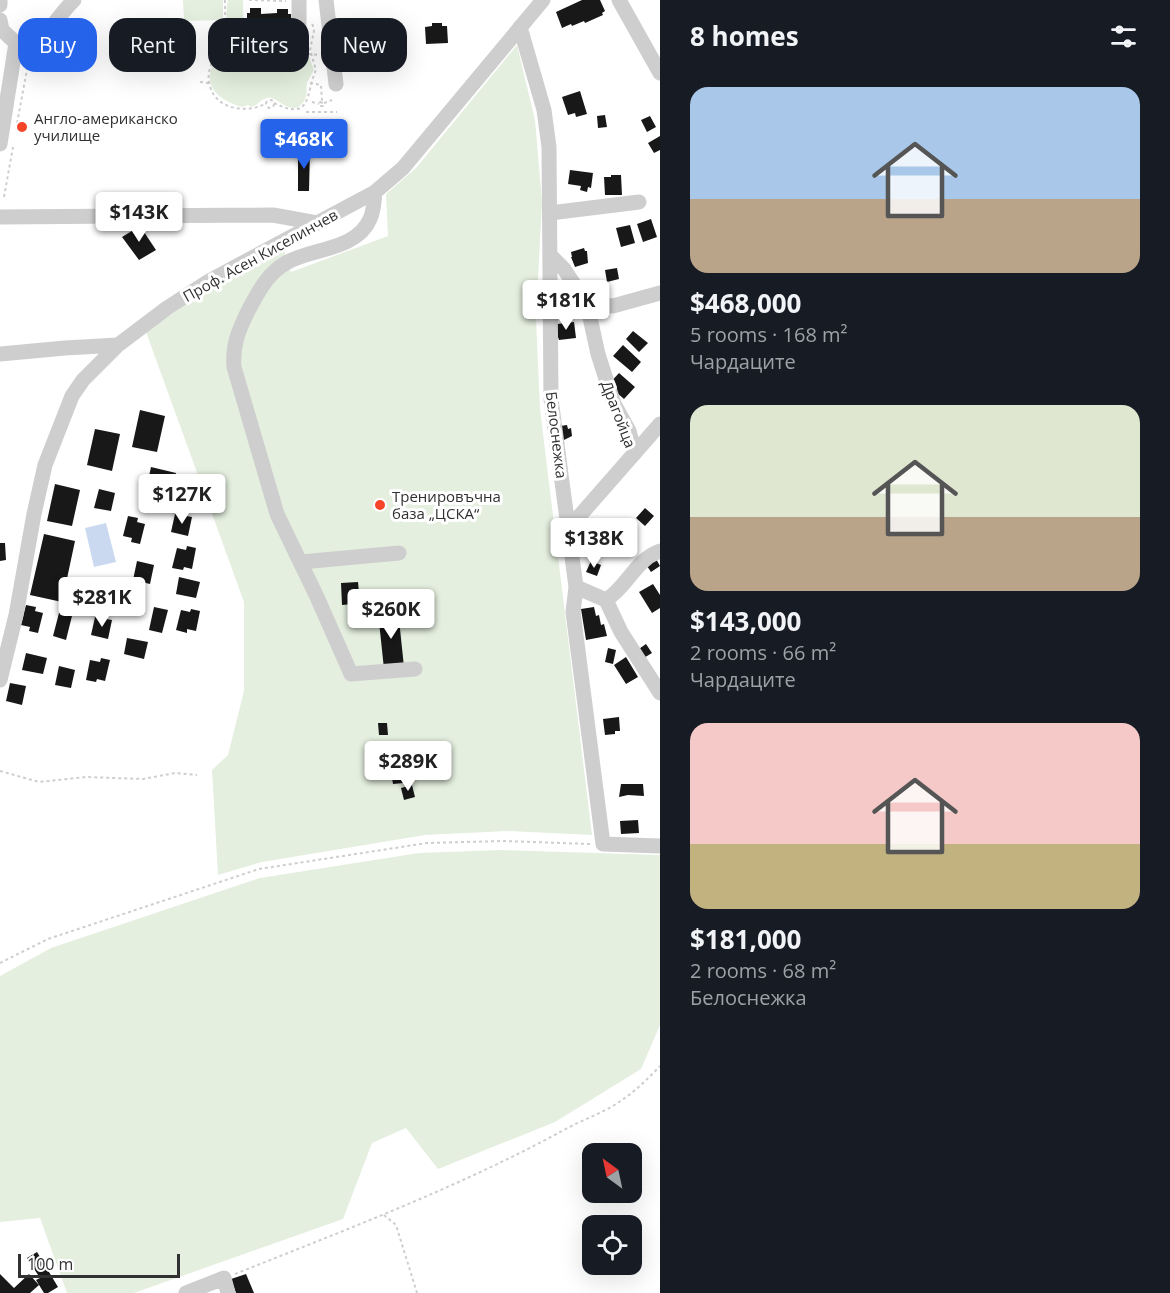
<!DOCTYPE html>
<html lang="en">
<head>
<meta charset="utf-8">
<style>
	body { margin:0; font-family:"Open Sans",sans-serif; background:#242831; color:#f1f3f6; height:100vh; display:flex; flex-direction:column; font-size:22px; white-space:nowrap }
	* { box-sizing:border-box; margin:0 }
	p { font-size:20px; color:#9ea1a6 }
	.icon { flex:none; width:33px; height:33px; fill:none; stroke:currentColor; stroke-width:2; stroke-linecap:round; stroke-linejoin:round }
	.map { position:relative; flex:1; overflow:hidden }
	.side { display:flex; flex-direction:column; background:#171b24; width:510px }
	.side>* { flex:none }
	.hud { position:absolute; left:18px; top:18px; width:552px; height:54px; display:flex; gap:12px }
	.needle { width:39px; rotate:327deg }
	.buttons { position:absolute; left:582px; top:1143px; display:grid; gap:12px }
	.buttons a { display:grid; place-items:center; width:60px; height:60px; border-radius:12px; background:#171b24; box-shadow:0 6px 24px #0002; font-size:30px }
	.scale { position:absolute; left:18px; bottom:15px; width:162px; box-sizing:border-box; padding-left:6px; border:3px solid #313131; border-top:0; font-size:16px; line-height:21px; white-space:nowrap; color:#313131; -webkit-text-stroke:4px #fff; paint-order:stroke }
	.price { position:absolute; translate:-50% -51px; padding:0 14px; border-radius:6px; background:#fff; color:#222; font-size:20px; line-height:39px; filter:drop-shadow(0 2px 3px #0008) }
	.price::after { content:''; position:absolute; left:50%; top:36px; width:18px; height:14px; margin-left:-9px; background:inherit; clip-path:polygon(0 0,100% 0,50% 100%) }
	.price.active { background:#2563eb; color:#fff }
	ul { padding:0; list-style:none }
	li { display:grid; align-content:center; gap:12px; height:318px; padding:0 30px }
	li span { display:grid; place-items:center; height:186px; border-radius:18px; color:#555 }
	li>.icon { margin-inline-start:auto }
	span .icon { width:108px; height:108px; fill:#fffc; stroke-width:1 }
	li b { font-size:26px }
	h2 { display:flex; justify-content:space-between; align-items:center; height:72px; padding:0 30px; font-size:26px }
	.tag { padding:0 21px; border-radius:18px; background:#171b24; box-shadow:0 6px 24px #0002; font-size:21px; line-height:54px }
	.tag.active { background:#2563eb; color:#fff }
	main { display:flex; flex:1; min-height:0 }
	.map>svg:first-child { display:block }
	.green { fill:#e4efdf }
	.water { fill:#cad9f0 }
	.building { fill:#181818 }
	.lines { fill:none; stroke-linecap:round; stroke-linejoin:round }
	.path { stroke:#cecece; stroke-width:2; stroke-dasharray:3 3; stroke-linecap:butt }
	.minor { stroke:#cecece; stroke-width:15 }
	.poi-dot { fill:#f54427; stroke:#fff; stroke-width:2 }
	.labels { text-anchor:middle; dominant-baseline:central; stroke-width:6; stroke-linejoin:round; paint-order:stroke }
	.poi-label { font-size:15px; fill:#313131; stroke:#fff; text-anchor:start }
	.street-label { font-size:15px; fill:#313131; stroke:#fff }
</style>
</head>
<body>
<main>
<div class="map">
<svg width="660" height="1293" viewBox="0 0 660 1293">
	<rect width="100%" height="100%" fill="#fff"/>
	<!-- green -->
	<path class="green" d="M 183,0 L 223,0 L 223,20 L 184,21 Z
		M 228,0 L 243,0 L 244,57 L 305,56 L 308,54 L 314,70 C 312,74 309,78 307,83 C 306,89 308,95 304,101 C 292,120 276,94 267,98 C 261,99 258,105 251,107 L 248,105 L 242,107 C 221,101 202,88 213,64 C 217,55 224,46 225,38 C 228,26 225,12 228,0 Z
		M 517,45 L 535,120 L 542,202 L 536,319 L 540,409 L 592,835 L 508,831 L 425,835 L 262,862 L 218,875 L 212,770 L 228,755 L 244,691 L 244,602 L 146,332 C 190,300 236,274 284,249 L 291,272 L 388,236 L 386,194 L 416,168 Z
		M 501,850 L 660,855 L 660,1025 L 641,1069 L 555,1122 L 438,1169 L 406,1128 L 372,1143 L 343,1219 L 134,1293 L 67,1293 L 40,1218 L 0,1222 L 0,976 L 51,948 L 260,878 L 419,853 Z"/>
	<!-- water -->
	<path class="water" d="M 106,523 L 116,562 L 94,567 L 85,528 Z"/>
	<!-- building -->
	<path class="building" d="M 582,0 L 600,0 L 605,11 L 602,13 L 603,15 L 585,23 L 584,21 L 572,26 L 571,24 L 562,28 L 556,12 Z
		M 250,8 L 261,8 L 261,14 L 277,13 L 277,9 L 288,9 L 288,14 L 291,14 L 292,33 L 288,33 L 289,41 L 250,42 L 250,32 L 247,32 L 247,13 L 250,13 Z
		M 432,23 L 442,23 L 442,26 L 447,26 L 448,43 L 426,44 L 425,27 L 432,26 Z
		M 580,91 L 587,114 L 576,117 L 575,113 L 568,115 L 562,97 Z
		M 605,115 L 607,127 L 598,128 L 597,116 Z
		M 650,116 L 656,127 L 647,132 L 641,120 Z
		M 660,136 L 660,150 L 654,153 L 648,143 Z
		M 298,149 L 310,149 L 309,191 L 298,191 Z
		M 570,170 L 593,173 L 591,188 L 588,187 L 587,192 L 580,190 L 581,186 L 568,184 Z
		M 611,175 L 621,175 L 622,195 L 605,195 L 604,177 L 611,177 Z
		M 651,219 L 657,237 L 643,242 L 637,224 Z
		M 630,225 L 635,243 L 621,247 L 616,228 Z
		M 140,226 L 156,250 L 139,260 L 122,237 Z
		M 584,248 L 585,251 L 587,251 L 588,263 L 575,267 L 571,257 L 572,257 L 571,252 Z
		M 617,268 L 619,279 L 607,282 L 605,270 Z
		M 574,322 L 576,338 L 559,340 L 558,337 L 555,338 L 557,324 Z
		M 633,331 L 648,343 L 639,352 L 626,339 Z
		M 623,345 L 641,362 L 632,372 L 613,356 Z
		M 619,373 L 635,387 L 624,399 L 608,385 Z
		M 140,410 L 165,416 L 157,452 L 132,447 Z
		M 567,425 L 568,429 L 571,428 L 572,436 L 562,441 L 560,426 Z
		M 95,429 L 120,434 L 112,471 L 87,465 Z
		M 151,467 L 176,473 L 168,509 L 143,504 Z
		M 55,484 L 80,490 L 72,526 L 47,521 Z
		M 99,489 L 115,493 L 111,511 L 94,508 Z
		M 645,508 L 654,516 L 645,526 L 636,518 Z
		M 175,514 L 192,517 L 188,536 L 171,532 Z
		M 128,516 L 138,518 L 137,522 L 145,524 L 140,544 L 131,542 L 132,538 L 123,536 Z
		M 594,527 L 610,535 L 605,546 L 589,539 Z
		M 44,534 L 75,541 L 62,602 L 30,595 Z
		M 0,543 L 5,543 L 6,560 L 0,561 Z
		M 187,546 L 196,548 L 192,569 L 184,567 L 183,570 L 172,568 L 177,548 L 186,550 Z
		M 655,557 L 660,566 L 651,572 L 645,563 Z
		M 137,561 L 154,565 L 150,584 L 133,580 Z
		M 591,561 L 601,565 L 597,576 L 586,572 Z
		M 179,577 L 200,582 L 196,598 L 176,594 Z
		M 358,582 L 359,593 L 365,592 L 367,614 L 354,615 L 353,604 L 342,605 L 341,583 Z
		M 653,584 L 660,595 L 660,608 L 652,613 L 639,592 Z
		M 79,585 L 100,590 L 96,606 L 76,602 Z
		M 117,587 L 127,589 L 126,593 L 134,595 L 130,615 L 120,613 L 121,609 L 112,607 Z
		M 26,605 L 36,607 L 35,611 L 43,613 L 38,633 L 29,631 L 30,627 L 21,625 Z
		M 154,607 L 168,610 L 162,633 L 149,630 Z
		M 594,607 L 596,616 L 599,615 L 601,625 L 604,624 L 607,636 L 586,640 L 581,609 Z
		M 191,609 L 200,611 L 196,631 L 187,629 L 187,633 L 176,630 L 181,610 L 190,612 Z
		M 398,610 L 404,667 L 384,669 L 378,612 Z
		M 59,613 L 72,616 L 66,640 L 53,636 Z
		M 95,617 L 112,620 L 108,639 L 91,635 Z
		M 127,638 L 148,642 L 144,659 L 124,654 Z
		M 646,644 L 652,653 L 642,659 L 636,651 Z
		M 608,648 L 616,650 L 613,664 L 605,662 Z
		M 26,653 L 47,658 L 43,674 L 22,670 Z
		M 626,657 L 638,677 L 626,684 L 614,665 Z
		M 101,658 L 110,660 L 105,681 L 97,679 L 96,682 L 86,680 L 90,660 L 100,662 Z
		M 59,666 L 75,670 L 71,688 L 55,685 Z
		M 10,683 L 26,686 L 22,705 L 6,701 Z
		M 619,717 L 620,731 L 615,731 L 615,734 L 605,735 L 603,719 Z
		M 378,723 L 387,723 L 388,735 L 379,735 Z
		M 401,771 L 403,783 L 393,784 L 391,772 Z
		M 621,784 L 643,784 L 644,796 L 628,795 L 619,797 Z
		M 412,785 L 415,797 L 404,800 L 401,788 Z
		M 638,820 L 639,833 L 621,834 L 620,821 Z
		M 37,1252 L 58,1287 L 48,1293 L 44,1293 L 36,1280 L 40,1278 L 27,1258 Z
		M 0,1274 L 14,1288 L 29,1274 L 39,1285 L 30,1293 L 0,1293 Z
		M 246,1274 L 254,1293 L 236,1293 L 231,1279 Z"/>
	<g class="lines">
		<!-- path -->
		<path class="path" d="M 225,0 C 225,13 226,25 223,38 C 220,53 206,65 209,82 C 213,109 245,114 265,104
			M 249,0 L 286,1
			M 294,37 L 294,53 L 320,55
			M 200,82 L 209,83
			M 310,83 L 321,85 L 322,102
			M266 104a4 4 0 1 1 8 0a4 4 0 1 1-8 0Z
			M 312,102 L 319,104
			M 320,102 L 323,103 L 323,106 L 320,106 Z
			M 274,103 C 313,122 305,94 316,70 L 310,50 L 314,31 L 312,22
			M 324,103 L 332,100
			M 306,112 L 337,112
			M 16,129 L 30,53
			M 4,197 L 13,147
			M 0,771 L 39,782 L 86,777 L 143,779 L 175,773 L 197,775
			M 0,963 L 48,939 L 259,869 L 427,843 L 503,841 L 590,844
			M 384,1215 L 396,1225 L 417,1293
			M 235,1274 C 345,1230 457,1188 562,1131 C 578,1122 595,1116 611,1107 C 630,1096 645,1082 660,1066"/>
		<!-- minor -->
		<path class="minor" d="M 299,0 L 299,25
			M 326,0 L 336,84
			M 619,0 L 660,73
			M 0,5 L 0,0
			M 0,20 L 2,30 L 16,43 C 55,35 49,25 74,0
			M 520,27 L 544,110 L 549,147 L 551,399 L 576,587 L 573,612 L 603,844 L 660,846
			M 0,144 L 16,43
			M 375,192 C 374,201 374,211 370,219 C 356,251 311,248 286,263 C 267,274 259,291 249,309 C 239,329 232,345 234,367 L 277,514 L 317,597 L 351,674 L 415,669
			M 550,213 L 639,202
			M 0,217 L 273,215 L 317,223
			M 551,256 L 564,269 L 587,304 L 613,306 L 660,293
			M 587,304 L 598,354 L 614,404 L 629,431 L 635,453
			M 0,354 L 65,348 L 118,345
			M 569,528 L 660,424
			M 301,562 L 399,553
			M 576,587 L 606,600
			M 606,600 L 621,632 L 660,693
			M 606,600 C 628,586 635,560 660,551
			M 0,680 L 16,615 L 34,514 L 45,465 L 72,396 L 83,380 L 118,345 L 167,308 L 209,281 L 375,192 L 403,168 L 543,0
			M 186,1293 L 224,1278 L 228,1293"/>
	</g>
	<!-- markers -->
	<g class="poi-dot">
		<circle cx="22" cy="127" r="6"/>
		<circle cx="380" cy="505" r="6"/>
	</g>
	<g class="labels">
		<!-- poi labels -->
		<g class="poi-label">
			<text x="34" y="118">Англо-американско<tspan x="34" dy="17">училище</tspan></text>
			<text x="392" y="496">Тренировъчна<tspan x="392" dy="17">база „ЦСКА“</tspan></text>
		</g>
		<!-- street labels -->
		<g class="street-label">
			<text transform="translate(260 255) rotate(-29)">Проф. Асен Киселинчев</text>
			<text transform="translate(619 414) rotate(69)">Драгойца</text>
			<text transform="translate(557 435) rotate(83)">Белоснежка</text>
		</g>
	</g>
</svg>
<div class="buttons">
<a><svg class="needle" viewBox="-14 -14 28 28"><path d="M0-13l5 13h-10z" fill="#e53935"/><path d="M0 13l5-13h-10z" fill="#9ea1a6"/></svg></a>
<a><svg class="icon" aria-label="locate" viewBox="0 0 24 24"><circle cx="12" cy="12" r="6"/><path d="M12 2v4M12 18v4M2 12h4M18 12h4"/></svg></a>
</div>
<div class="scale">100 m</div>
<b class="price active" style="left:304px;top:170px">$468K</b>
<b class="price" style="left:139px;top:243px">$143K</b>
<b class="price" style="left:566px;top:331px">$181K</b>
<b class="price" style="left:182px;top:525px">$127K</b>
<b class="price" style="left:594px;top:569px">$138K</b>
<b class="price" style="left:102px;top:628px">$281K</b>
<b class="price" style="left:391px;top:640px">$260K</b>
<b class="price" style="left:408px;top:792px">$289K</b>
<div class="hud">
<a class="tag active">Buy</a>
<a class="tag">Rent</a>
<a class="tag">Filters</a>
<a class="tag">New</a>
</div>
</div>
<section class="side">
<h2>8 homes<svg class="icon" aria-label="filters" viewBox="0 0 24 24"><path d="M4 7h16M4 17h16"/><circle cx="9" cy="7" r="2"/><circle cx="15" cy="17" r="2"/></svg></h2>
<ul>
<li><span style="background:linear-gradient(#a9c7e8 60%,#b9a48a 0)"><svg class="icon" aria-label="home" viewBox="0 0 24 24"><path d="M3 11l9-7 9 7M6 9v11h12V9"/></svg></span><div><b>$468,000</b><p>5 rooms · 168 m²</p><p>Чардаците</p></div></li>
<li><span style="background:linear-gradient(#dfe7d0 60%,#b9a48a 0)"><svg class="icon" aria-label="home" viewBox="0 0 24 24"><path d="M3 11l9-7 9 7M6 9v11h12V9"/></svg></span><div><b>$143,000</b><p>2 rooms · 66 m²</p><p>Чардаците</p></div></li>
<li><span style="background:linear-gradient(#f6c9c9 65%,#c2b280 0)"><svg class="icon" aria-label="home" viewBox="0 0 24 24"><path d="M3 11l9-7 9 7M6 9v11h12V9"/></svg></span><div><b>$181,000</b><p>2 rooms · 68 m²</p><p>Белоснежка</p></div></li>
</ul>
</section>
</main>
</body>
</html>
